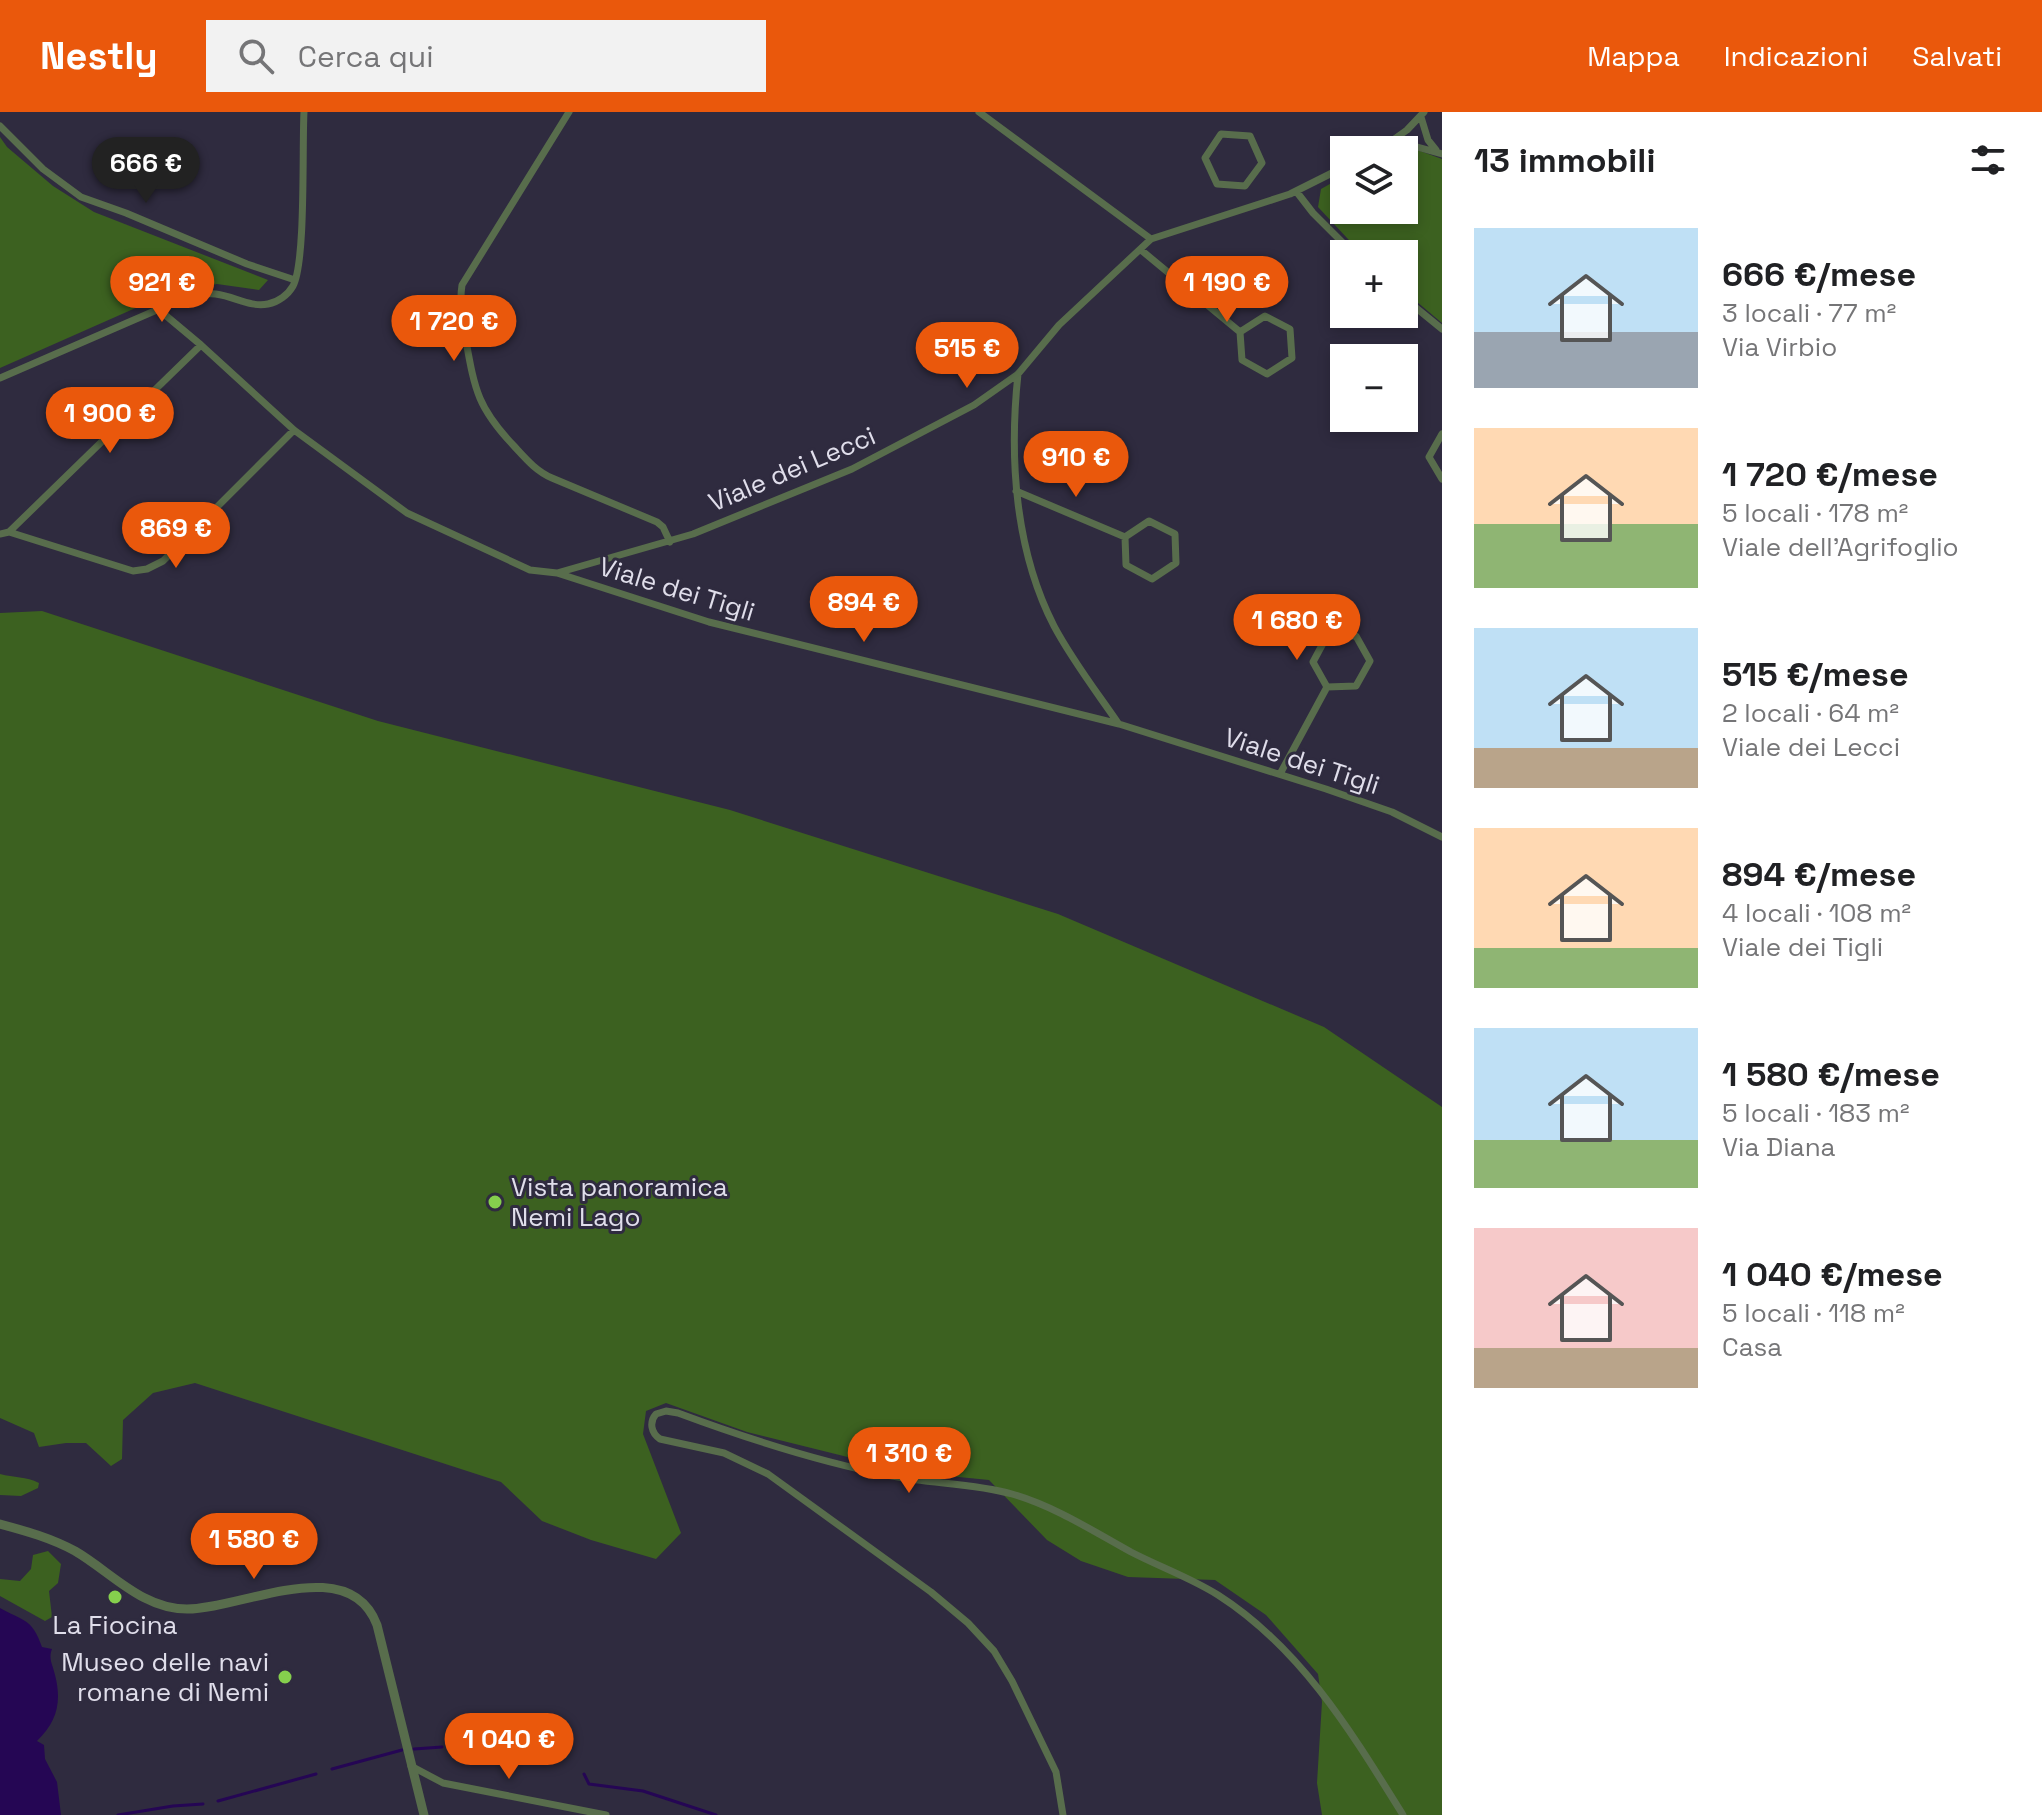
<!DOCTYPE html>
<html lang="it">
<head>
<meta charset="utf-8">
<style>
	body { margin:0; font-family:"Space Grotesk",sans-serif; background:#f2f2f2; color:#202124; height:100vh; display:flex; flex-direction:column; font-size:30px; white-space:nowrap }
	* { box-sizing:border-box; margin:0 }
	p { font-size:26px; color:#757577 }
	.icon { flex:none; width:44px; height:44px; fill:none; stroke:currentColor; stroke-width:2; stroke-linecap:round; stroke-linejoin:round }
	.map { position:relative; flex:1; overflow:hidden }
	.panel { display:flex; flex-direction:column; background:#fff; width:600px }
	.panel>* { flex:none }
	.fabs { position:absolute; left:1330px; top:24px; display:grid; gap:16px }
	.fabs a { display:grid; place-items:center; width:88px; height:88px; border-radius:0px; background:#fff; box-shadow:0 4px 12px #0003; font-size:40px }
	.price { position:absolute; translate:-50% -68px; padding:0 18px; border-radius:28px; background:#ea580c; color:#fff; font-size:26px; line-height:52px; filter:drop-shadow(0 2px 4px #0008) }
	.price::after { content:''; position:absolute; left:50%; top:48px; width:24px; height:18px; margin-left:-12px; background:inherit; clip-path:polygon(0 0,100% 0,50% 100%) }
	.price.active { background:#222; color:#fff }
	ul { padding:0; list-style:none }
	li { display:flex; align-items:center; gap:24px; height:200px; padding:0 32px }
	li span { display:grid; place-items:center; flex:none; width:224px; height:160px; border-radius:0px; color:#555 }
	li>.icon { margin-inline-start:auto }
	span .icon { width:96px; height:96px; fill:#fffc; stroke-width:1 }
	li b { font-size:34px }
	h2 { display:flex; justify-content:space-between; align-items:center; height:96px; padding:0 32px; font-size:34px }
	header { display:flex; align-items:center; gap:48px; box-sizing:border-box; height:112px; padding:0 40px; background:#ea580c; color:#fff }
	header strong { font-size:38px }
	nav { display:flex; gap:44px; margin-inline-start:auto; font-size:28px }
	.search { width:560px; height:72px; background:#f2f2f2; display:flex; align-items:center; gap:20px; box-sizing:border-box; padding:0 28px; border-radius:0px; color:#757577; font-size:30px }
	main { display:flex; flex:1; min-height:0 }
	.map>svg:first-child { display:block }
	.green { fill:#3c6120 }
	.water { fill:#250654 }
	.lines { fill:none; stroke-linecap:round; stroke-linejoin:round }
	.stream { stroke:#250654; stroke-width:3 }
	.minor { stroke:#586d4c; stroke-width:7 }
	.tertiary { stroke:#586d4c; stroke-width:9 }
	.poi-dot { fill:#85cf4d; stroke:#2f2b3f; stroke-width:3 }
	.labels { text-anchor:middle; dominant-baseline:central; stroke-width:6; stroke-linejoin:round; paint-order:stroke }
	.street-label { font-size:26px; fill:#e0deeb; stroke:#2f2b3f }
	.poi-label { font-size:26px; fill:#e0deeb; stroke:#2f2b3f; text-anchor:start }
</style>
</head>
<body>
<header>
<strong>Nestly</strong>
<div class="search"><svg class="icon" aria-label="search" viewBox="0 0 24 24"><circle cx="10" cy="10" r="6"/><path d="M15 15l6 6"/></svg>Cerca qui</div>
<nav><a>Mappa</a><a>Indicazioni</a><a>Salvati</a></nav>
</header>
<main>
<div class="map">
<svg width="1442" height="1703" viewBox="0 0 1442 1703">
	<rect width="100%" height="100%" fill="#2f2b3f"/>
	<!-- green -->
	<path class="green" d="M 0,25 L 7,35 L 53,74 L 94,100 L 268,168 L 259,178 L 217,172 L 165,183 L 0,256 Z
		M 1404,38 L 1420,39 L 1442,47 L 1442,211 L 1404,179 L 1404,142 L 1362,142 L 1318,95 L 1321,77 L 1344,64 L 1344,98 L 1404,98 Z
		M 42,499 L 378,609 L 730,698 L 1058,802 L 1324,915 L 1442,995 L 1442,1703 L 1322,1703 L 1317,1671 L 1322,1590 L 1318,1562 L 1266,1503 L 1215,1468 L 1128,1465 L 1081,1449 L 1047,1428 L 989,1368 L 908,1360 L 747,1320 L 666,1291 L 646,1299 L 643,1322 L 681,1421 L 656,1447 L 591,1428 L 542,1409 L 501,1370 L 195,1271 L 153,1281 L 123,1308 L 122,1347 L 111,1354 L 86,1331 L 66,1331 L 39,1335 L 34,1321 L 0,1306 L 0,501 Z
		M 0,1362 C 14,1366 26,1364 39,1371 L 38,1376 L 21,1384 L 0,1383 Z
		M 48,1439 L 61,1452 L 58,1471 L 49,1479 L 52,1505 L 45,1509 L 0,1484 L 0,1467 L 20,1469 L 31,1457 L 33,1443 Z"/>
	<!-- water -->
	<path class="water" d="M 0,1496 C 23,1509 32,1506 42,1535 L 52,1537 C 48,1547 53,1553 55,1563 C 62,1590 57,1610 37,1629 L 44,1633 L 45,1647 L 57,1670 L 61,1703 L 0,1703 Z"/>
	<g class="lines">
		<!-- stream -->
		<path class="stream" d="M 414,1637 L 442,1635
			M 332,1657 L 402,1638
			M 584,1662 L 589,1672 L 643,1679 L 716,1703
			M 218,1689 L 316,1662
			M 118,1703 L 173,1694 L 203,1692"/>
		<!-- minor -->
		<path class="minor" d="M 569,0 L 462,173 C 459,192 463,210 466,229 C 475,279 478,296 514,334 C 526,347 536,359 552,366 L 657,410 L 663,415 L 670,430
			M 979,0 L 1151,127
			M 1421,5 L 1428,28 L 1436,38
			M 0,14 L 43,57 L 81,85 L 126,101 L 247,152 L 295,168
			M 1221,22 L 1250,24 L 1262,51 L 1245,74 L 1217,72 L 1205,46 Z
			M 1386,33 L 1407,18 L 1424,0
			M 1381,36 L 1410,33 L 1442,42
			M 1296,79 L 1313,101 L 1354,142
			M 1141,138 L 1240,220
			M 1404,186 L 1442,217
			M 158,197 L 201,233 L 294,318 L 407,401 L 530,458 L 557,461 L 709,510 L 1119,612 L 1326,677 L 1392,700 L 1442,725
			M 1265,204 L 1290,217 L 1292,246 L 1267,262 L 1242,248 L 1240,220 Z
			M 1018,262 C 1009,346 1015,438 1054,514 C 1072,548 1096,579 1118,611
			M 0,266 L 189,184 C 225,174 243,197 268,192 C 278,190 288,183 293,174 C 306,150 302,35 304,0
			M 1442,322 L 1429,345 L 1442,367
			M 1016,379 L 1125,425
			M 1149,409 L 1175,422 L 1176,451 L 1152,467 L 1126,453 L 1125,425 Z
			M 9,420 L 133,459 L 147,457 L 163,449 L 294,318
			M 0,422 L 9,420 L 201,233
			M 557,461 L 693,422 L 852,357 L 974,293 L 1018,262 L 1059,213 L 1151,127 L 1290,82 L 1344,55
			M 1327,524 L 1356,524 L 1370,549 L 1356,574 L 1327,575 L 1313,550 Z
			M 1280,662 L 1327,575
			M 411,1654 L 443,1671 L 606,1703
			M 1063,1703 L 1056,1660 L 1012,1569 L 994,1539 L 968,1511 L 931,1480 L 768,1362 L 724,1341 L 660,1327 C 651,1321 649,1310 656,1302 L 666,1299 L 678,1301 C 748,1327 819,1350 892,1364 C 932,1372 973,1371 1012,1382 C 1054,1394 1093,1419 1131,1440 C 1160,1455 1191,1466 1218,1483 C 1301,1536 1352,1621 1403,1703"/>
		<!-- tertiary -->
		<path class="tertiary" d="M 0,1412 C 26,1419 51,1426 75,1439 C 111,1460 142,1497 187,1497 C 242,1497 349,1439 377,1513 L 424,1703"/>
	</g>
	<!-- markers -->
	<g class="poi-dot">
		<circle cx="495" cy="1090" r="8"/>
		<circle cx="115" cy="1485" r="8"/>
		<circle cx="285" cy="1565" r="8"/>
	</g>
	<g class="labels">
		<!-- street labels -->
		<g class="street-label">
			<text transform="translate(792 357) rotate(-23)">Viale dei Lecci</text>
			<text transform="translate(677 477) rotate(17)">Viale dei Tigli</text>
			<text transform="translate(1302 649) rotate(18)">Viale dei Tigli</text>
		</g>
		<!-- poi labels -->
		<g class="poi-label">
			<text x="511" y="1075">Vista panoramica<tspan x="511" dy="30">Nemi Lago</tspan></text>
			<text x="115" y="1513" text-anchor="middle">La Fiocina</text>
			<text x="269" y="1550" text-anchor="end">Museo delle navi<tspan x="269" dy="30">romane di Nemi</tspan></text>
		</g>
	</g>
</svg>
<div class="fabs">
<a><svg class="icon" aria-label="layers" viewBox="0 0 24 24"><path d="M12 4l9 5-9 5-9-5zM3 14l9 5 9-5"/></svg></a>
<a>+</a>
<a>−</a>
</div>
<b class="price active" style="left:146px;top:93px">666 €</b>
<b class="price" style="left:162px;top:212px">921 €</b>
<b class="price" style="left:1227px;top:212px">1 190 €</b>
<b class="price" style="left:454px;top:251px">1 720 €</b>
<b class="price" style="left:967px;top:278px">515 €</b>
<b class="price" style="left:110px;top:343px">1 900 €</b>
<b class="price" style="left:1076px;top:387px">910 €</b>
<b class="price" style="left:176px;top:458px">869 €</b>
<b class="price" style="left:864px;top:532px">894 €</b>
<b class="price" style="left:1297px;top:550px">1 680 €</b>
<b class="price" style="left:909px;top:1383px">1 310 €</b>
<b class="price" style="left:254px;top:1469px">1 580 €</b>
<b class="price" style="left:509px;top:1669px">1 040 €</b>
</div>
<section class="panel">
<h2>13 immobili<svg class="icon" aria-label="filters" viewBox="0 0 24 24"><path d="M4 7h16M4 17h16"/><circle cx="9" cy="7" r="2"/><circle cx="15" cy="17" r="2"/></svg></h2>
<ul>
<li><span style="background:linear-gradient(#bfe0f5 65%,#9aa5b1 0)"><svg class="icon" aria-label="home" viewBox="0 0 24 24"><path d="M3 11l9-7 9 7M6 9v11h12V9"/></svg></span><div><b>666 €/mese</b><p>3 locali · 77 m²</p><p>Via Virbio</p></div></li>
<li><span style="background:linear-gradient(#ffd9b3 60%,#8fb573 0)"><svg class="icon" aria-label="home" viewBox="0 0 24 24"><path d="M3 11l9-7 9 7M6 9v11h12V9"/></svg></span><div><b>1 720 €/mese</b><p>5 locali · 178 m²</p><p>Viale dell'Agrifoglio</p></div></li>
<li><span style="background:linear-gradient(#bfe0f5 75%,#b9a48a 0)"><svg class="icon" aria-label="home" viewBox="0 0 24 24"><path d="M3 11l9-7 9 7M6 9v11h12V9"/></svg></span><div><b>515 €/mese</b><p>2 locali · 64 m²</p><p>Viale dei Lecci</p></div></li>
<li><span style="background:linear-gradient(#ffd9b3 75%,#8fb573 0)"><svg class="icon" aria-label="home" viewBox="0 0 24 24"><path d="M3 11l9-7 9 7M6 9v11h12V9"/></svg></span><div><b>894 €/mese</b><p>4 locali · 108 m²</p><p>Viale dei Tigli</p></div></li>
<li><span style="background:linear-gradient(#bfe0f5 70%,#8fb573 0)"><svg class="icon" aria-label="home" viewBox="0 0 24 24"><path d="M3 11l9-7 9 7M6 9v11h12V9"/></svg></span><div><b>1 580 €/mese</b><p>5 locali · 183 m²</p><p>Via Diana</p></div></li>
<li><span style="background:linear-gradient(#f6c9c9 75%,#b9a48a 0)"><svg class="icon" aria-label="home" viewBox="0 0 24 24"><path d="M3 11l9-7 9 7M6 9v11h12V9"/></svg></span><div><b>1 040 €/mese</b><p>5 locali · 118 m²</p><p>Casa</p></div></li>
</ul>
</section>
</main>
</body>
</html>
